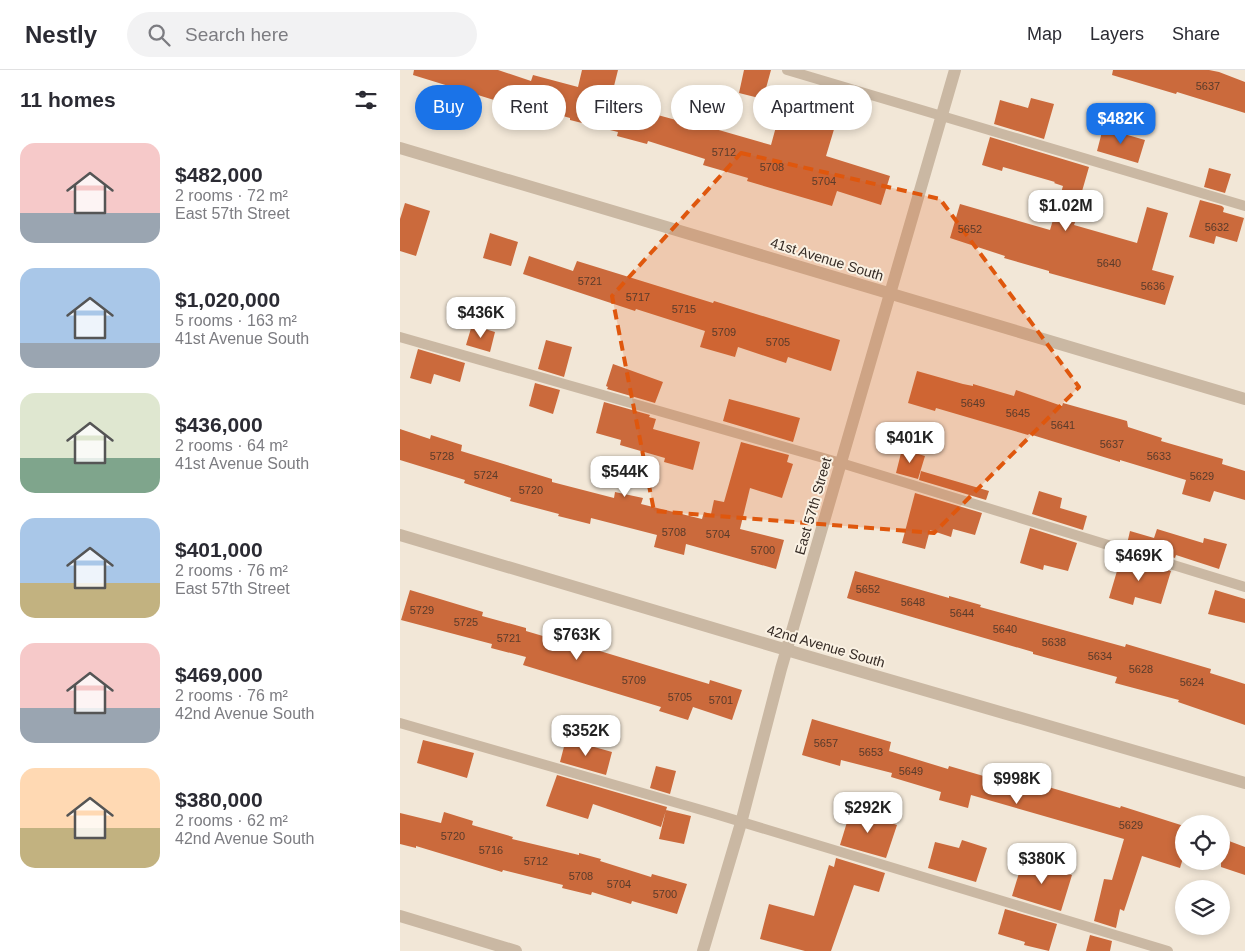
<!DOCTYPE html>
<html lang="en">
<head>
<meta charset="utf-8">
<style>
	body { margin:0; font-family:Arial,sans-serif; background:#f2f2f3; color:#2b2b33; height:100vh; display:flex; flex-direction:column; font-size:19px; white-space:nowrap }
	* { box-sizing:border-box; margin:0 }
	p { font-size:16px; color:#7c7c81 }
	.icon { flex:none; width:28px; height:28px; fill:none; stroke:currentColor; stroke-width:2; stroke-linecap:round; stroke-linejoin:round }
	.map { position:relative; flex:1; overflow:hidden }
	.drawer { display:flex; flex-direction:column; background:#fff; width:400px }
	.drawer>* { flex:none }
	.hud { position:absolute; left:15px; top:15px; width:475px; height:45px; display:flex; gap:10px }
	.controls { position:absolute; left:775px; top:745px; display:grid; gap:10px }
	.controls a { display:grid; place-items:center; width:55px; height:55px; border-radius:50%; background:#fff; box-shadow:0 2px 8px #0003; font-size:25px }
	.price { position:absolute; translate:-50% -42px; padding:0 11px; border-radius:10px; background:#fff; color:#222; font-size:16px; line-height:32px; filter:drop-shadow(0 1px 2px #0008) }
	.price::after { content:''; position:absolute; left:50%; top:30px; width:15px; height:11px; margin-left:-8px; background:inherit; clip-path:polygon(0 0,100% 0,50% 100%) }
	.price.current { background:#1a73e8; color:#fff }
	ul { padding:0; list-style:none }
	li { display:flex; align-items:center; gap:15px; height:125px; padding:0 20px }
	li span { display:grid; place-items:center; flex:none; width:140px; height:100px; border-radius:15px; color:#555 }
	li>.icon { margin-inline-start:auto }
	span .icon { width:60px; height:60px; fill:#fffc; stroke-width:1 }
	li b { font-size:21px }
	h2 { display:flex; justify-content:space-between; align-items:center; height:60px; padding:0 20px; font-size:21px }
	.chip { padding:0 18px; border-radius:22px; background:#fff; box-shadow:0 2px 8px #0003; font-size:18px; line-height:45px }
	.chip.current { background:#1a73e8; color:#fff }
	header { display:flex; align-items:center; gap:30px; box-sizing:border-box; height:70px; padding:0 25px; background:#fff; border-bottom:1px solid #e1e1e2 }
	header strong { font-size:24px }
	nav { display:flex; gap:28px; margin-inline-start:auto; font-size:18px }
	.search { width:350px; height:45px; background:#f2f2f3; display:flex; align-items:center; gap:12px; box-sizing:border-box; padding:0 18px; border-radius:28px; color:#7c7c81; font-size:19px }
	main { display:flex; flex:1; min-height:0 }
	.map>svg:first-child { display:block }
	.building { fill:#cb6a3c }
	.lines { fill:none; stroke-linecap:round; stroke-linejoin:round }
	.lane { stroke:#cab8a3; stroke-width:10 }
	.street { stroke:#cab8a3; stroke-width:12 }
	.marked { fill:#df570d; fill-opacity:0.2; stroke:#df570d; stroke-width:4; stroke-dasharray:10 6; stroke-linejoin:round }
	.labels { text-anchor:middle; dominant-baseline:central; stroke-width:4; stroke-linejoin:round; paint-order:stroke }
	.number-label { font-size:11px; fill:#5a3b2b }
	.street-label { font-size:14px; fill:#352b25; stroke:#faf1e3 }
</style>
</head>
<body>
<header>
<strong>Nestly</strong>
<div class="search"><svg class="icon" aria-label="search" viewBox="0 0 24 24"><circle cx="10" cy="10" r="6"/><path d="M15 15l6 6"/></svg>Search here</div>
<nav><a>Map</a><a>Layers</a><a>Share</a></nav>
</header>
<main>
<section class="drawer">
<h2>11 homes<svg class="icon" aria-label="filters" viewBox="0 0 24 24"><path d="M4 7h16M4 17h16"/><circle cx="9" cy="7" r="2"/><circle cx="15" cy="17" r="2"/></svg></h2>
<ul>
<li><span style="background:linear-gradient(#f6c9c9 70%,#9aa5b1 0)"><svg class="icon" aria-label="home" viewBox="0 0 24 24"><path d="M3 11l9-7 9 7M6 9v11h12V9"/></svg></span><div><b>$482,000</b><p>2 rooms · 72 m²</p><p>East 57th Street</p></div></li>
<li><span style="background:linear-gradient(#a9c7e8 75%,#9aa5b1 0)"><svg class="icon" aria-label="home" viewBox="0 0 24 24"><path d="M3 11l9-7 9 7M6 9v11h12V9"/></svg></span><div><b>$1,020,000</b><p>5 rooms · 163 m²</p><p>41st Avenue South</p></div></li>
<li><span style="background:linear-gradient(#dfe7d0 65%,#7fa58c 0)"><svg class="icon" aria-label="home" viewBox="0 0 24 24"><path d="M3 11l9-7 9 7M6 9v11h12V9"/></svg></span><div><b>$436,000</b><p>2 rooms · 64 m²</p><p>41st Avenue South</p></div></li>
<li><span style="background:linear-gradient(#a9c7e8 65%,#c2b280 0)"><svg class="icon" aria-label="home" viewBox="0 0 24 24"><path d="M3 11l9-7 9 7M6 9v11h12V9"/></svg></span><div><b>$401,000</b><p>2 rooms · 76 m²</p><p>East 57th Street</p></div></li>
<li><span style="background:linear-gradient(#f6c9c9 65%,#9aa5b1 0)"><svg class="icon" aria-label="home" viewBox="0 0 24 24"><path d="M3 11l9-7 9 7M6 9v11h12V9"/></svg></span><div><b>$469,000</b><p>2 rooms · 76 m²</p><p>42nd Avenue South</p></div></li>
<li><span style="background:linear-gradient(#ffd9b3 60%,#c2b280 0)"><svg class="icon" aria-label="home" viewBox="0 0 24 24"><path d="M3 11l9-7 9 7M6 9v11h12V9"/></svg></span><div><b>$380,000</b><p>2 rooms · 62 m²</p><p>42nd Avenue South</p></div></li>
</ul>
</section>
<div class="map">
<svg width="845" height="881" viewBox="0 0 845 881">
	<rect width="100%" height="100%" fill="#f2e7d7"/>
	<!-- building -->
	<path class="building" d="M 14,0 L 98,0 L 131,11 L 133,5 L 178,17 L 182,0 L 218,0 L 210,32 L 276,50 L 277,48 L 371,75 L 386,20 L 441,36 L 426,86 L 490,106 L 481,135 L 437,121 L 432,136 L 347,111 L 348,108 L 303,95 L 305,89 L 248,71 L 247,74 L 217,66 L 218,62 L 170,50 L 170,48 L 109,31 L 107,34 L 13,5 Z
		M 344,0 L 371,0 L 363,29 L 339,23 Z
		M 713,0 L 809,0 L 819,2 L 845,12 L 845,43 L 777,22 L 776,24 L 712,5 Z
		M 631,28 L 654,34 L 644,69 L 594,54 L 600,30 L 628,38 Z
		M 703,58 L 745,70 L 738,93 L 697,81 Z
		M 590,67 L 689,97 L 674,149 L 676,150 L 674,155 L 737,173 L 747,137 L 768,143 L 752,200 L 774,206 L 765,235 L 649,203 L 649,201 L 604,188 L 605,186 L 550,168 L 560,134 L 650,160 L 663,116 L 654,113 L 655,112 L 603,97 L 602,101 L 582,95 Z
		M 809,98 L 831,104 L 825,123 L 804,117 Z
		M 800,130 L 822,136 L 824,138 L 823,142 L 844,148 L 837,172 L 816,166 L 814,174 L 789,167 Z
		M 5,133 L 30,141 L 16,186 L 0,181 L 0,149 Z
		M 90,163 L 118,172 L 111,196 L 83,188 Z
		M 129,186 L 173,201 L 177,191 L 313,233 L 314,231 L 440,270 L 431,301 L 388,287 L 386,293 L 338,277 L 335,287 L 300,277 L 305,261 L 236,239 L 235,241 L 123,204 Z
		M 72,255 L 95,262 L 90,282 L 66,275 Z
		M 146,270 L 172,277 L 164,307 L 138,299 Z
		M 18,279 L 65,293 L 60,312 L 34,304 L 31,314 L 10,308 Z
		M 213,294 L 263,312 L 255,333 L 207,319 L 208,317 L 206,316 Z
		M 517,301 L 563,314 L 573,316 L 573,314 L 614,326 L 616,320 L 662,336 L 663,333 L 727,351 L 728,357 L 762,368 L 761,371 L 823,389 L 822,394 L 845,401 L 845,430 L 814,421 L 810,432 L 782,424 L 786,410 L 720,390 L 720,392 L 629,364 L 628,365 L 536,338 L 535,341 L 508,333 Z
		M 135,313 L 160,320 L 153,344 L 129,336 Z
		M 329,329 L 400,348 L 393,372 L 323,351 Z
		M 204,332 L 250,345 L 249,347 L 256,349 L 253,359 L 300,372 L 293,400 L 264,392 L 265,388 L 220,375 L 221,370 L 196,363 Z
		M 0,359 L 30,369 L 31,365 L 62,375 L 61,381 L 152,409 L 152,412 L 214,428 L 215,422 L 243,428 L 241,434 L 302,449 L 304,442 L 311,444 L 314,430 L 324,432 L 341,372 L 389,385 L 387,392 L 393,394 L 382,428 L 350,418 L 340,459 L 384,470 L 376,499 L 286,474 L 284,485 L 254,477 L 257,465 L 191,448 L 190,454 L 158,446 L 159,444 L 110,431 L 111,428 L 64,413 L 65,410 L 0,390 Z
		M 502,379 L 525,386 L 518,409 L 496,403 Z
		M 521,401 L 589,421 L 586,430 L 519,410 Z
		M 639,421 L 662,428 L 660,438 L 687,446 L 683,460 L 632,444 Z
		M 515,423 L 582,443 L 575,465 L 553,459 L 551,467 L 530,460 L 525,479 L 502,473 Z
		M 630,458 L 677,473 L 668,501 L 644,495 L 643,500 L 620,493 Z
		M 757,459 L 803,473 L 804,468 L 827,474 L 819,499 L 776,485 L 775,488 L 727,474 L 730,461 L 754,468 Z
		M 723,487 L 771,501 L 761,534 L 735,527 L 733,535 L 709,528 L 717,501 L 719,502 Z
		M 455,501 L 549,528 L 549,526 L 581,535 L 580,537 L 725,577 L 726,574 L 811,599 L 810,603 L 845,614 L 845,655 L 778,632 L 779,630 L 715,613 L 717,607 L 633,584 L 633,582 L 450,529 L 447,528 Z
		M 10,520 L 83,542 L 82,546 L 126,558 L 126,561 L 180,577 L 180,575 L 309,614 L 310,610 L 342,620 L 332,650 L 293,637 L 288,650 L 259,641 L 261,637 L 123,595 L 126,587 L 91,578 L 92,574 L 1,550 Z
		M 815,520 L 845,529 L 845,553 L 808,544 Z
		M 412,649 L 491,672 L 489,681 L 548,699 L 549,696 L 587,707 L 590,700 L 720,738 L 721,736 L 784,756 L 784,785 L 780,798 L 742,786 L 724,841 L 720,839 L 716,858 L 694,851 L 704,809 L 712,810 L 724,769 L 571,725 L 568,738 L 539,730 L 541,722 L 491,707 L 492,703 L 441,690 L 440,696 L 402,685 Z
		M 166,669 L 212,682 L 206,705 L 160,692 Z
		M 23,670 L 74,683 L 67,708 L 17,693 Z
		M 256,696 L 276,701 L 270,724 L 250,718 Z
		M 157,705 L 267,737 L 261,757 L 193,734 L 188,749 L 146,736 Z
		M 451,739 L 497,755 L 486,788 L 440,775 Z
		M 266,740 L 291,746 L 284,774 L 259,769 Z
		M 44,742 L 73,751 L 72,755 L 113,767 L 112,769 L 179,785 L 179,783 L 201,789 L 200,791 L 251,807 L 252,804 L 287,814 L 277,844 L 232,831 L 231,834 L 192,822 L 191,825 L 162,818 L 163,815 L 103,800 L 102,802 L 16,776 L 16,778 L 0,774 L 0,743 L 41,753 Z
		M 821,768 L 845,777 L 845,805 L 821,797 Z
		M 562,770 L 587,778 L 576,812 L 528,798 L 535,772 L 559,778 Z
		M 436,788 L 485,803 L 479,822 L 454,815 L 431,881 L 405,881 L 360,869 L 369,834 L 414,846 L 429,795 L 434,797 Z
		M 623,790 L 672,805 L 661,841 L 612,826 Z
		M 605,839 L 657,854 L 649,881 L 624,875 L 625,872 L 598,864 Z
		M 690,865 L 712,871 L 710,881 L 686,881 Z"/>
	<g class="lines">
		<!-- lane -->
		<path class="lane" d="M 387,0 L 845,136
			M 0,267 L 441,393 L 845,517
			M 0,653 L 312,743 L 768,881"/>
		<!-- street -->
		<path class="street" d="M 0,78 L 845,329
			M 0,465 L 407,586 L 845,713
			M 0,846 L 116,881
			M 303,881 L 341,753 L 381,599 L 555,0"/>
	</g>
	<!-- marked area -->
	<path class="marked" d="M 341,83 L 540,129 L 679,317 L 534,463 L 254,441 L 212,226 Z"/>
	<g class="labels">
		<!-- number labels -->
		<g class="number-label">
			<text x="808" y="16">5637</text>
			<text x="324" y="82">5712</text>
			<text x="372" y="97">5708</text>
			<text x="424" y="111">5704</text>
			<text x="817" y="157">5632</text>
			<text x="570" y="159">5652</text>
			<text x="709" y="193">5640</text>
			<text x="190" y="211">5721</text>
			<text x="753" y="216">5636</text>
			<text x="238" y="227">5717</text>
			<text x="284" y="239">5715</text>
			<text x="324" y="262">5709</text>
			<text x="378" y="272">5705</text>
			<text x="573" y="333">5649</text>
			<text x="618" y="343">5645</text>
			<text x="663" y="355">5641</text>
			<text x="712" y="374">5637</text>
			<text x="42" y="386">5728</text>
			<text x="759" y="386">5633</text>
			<text x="86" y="405">5724</text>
			<text x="802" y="406">5629</text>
			<text x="131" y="420">5720</text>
			<text x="274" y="462">5708</text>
			<text x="318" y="464">5704</text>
			<text x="363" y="480">5700</text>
			<text x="468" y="519">5652</text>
			<text x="513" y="532">5648</text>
			<text x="22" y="540">5729</text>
			<text x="562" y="543">5644</text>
			<text x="66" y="552">5725</text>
			<text x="605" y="559">5640</text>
			<text x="109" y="568">5721</text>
			<text x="654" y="572">5638</text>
			<text x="700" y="586">5634</text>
			<text x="741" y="599">5628</text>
			<text x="234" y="610">5709</text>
			<text x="792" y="612">5624</text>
			<text x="280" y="627">5705</text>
			<text x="321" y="630">5701</text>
			<text x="426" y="673">5657</text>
			<text x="471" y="682">5653</text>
			<text x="511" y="701">5649</text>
			<text x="731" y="755">5629</text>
			<text x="53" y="766">5720</text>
			<text x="91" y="780">5716</text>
			<text x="136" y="791">5712</text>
			<text x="181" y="806">5708</text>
			<text x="219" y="814">5704</text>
			<text x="265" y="824">5700</text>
		</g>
		<!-- street labels -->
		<g class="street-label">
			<text transform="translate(427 189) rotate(17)">41st Avenue South</text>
			<text transform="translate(413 436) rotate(-74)">East 57th Street</text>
			<text transform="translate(426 576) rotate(16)">42nd Avenue South</text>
		</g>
	</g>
</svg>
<div class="controls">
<a><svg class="icon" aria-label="locate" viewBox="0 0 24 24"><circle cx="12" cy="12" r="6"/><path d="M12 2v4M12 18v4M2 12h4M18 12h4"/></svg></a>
<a><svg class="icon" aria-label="layers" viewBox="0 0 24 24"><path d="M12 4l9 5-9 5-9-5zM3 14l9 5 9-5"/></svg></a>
</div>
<b class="price current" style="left:721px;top:75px">$482K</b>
<b class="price" style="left:666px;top:162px">$1.02M</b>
<b class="price" style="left:81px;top:269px">$436K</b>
<b class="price" style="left:510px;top:394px">$401K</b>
<b class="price" style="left:225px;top:428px">$544K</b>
<b class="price" style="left:739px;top:512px">$469K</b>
<b class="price" style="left:177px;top:591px">$763K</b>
<b class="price" style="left:186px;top:687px">$352K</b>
<b class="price" style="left:617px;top:735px">$998K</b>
<b class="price" style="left:468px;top:764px">$292K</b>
<b class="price" style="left:642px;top:815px">$380K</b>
<div class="hud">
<a class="chip current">Buy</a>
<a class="chip">Rent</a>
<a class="chip">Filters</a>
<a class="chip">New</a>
<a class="chip">Apartment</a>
</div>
</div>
</main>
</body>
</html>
